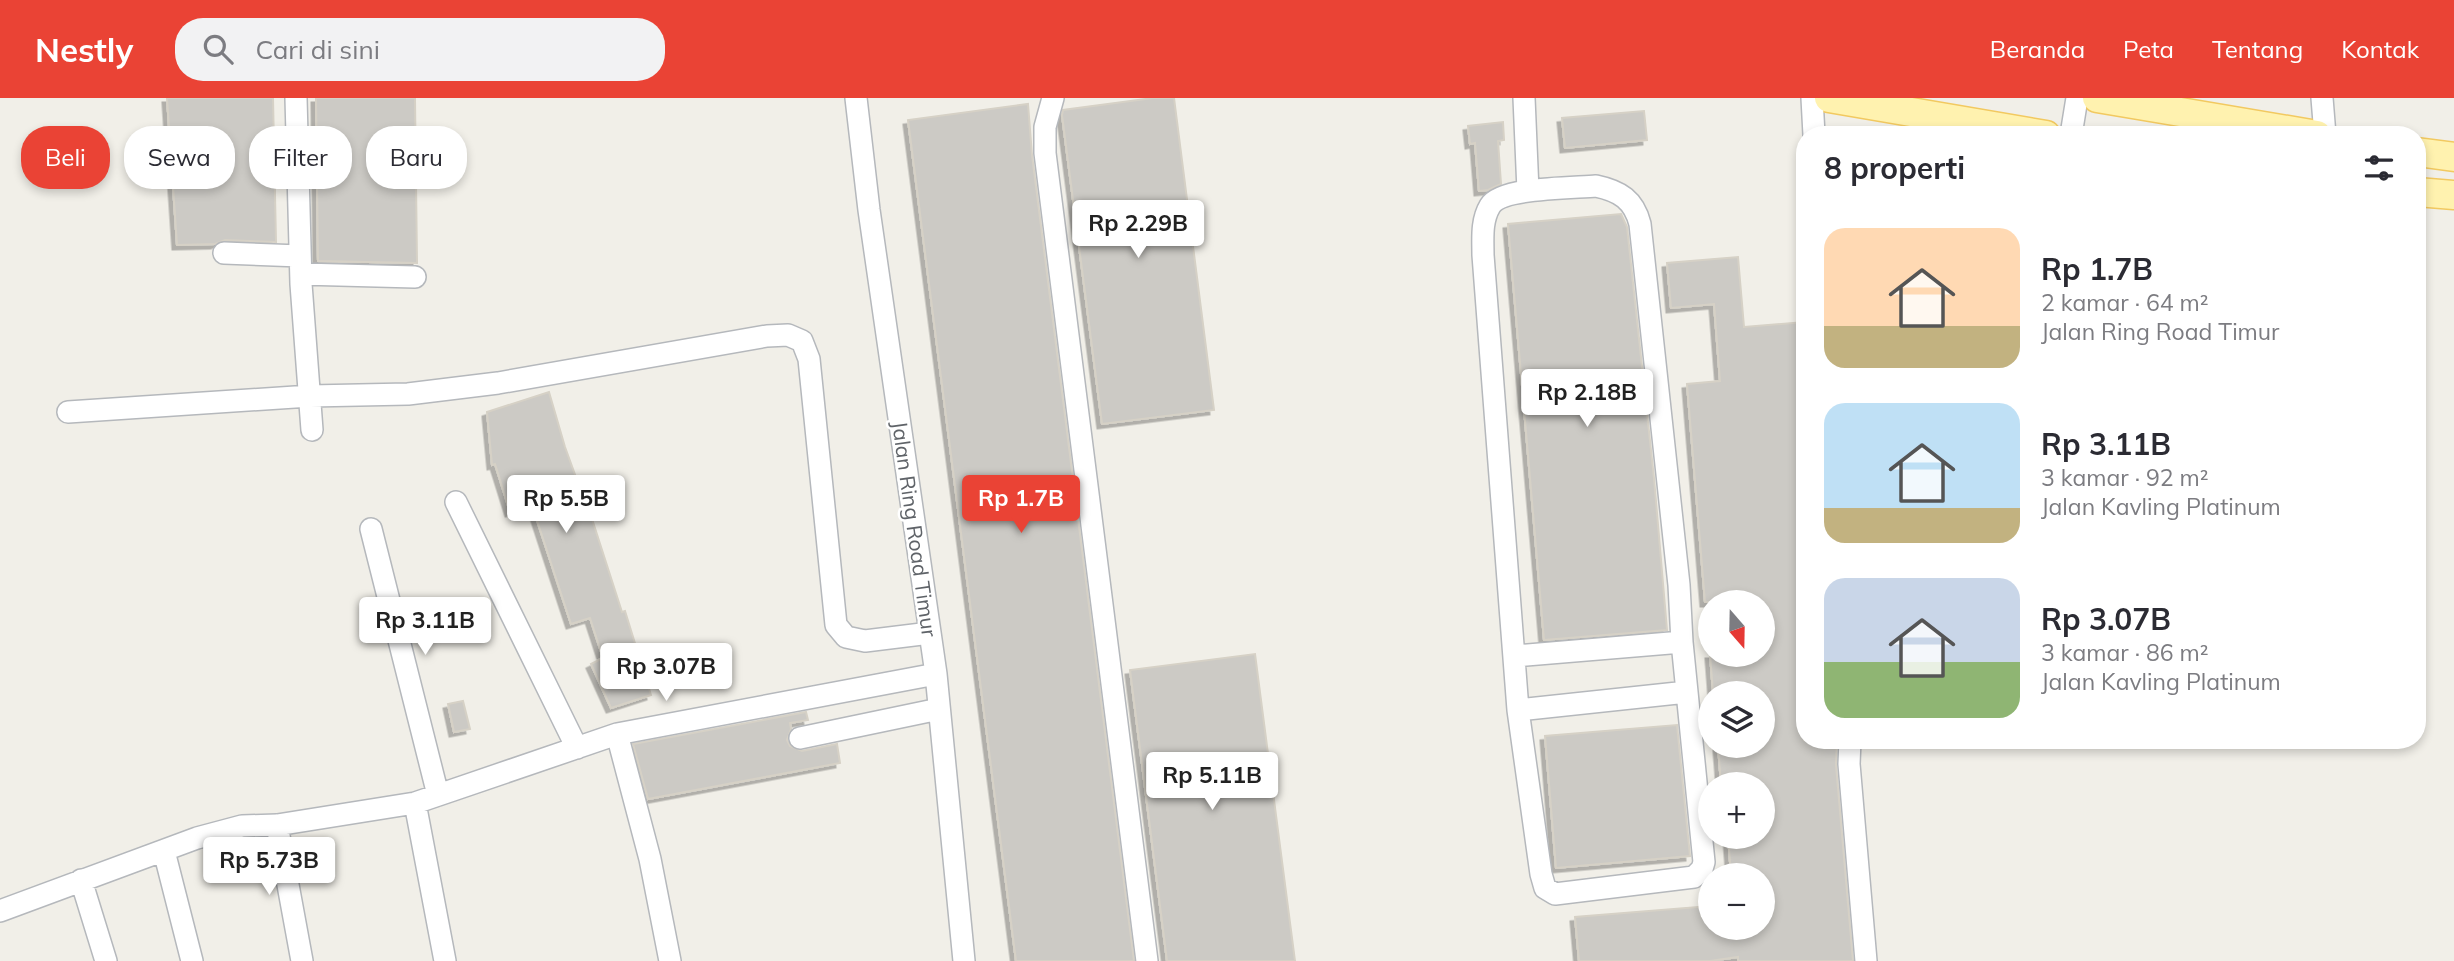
<!DOCTYPE html>
<html lang="id">
<head>
<meta charset="utf-8">
<style>
	body { margin:0; font-family:Mulish,sans-serif; background:#f2f2f3; color:#2b2b33; height:100vh; display:flex; flex-direction:column; font-size:26px; white-space:nowrap }
	* { box-sizing:border-box; margin:0 }
	p { font-size:23px; color:#7c7c81 }
	.icon { flex:none; width:38px; height:38px; fill:none; stroke:currentColor; stroke-width:2; stroke-linecap:round; stroke-linejoin:round }
	.map { position:relative; flex:1; overflow:hidden }
	.drawer { position:absolute; left:1796px; top:28px; width:630px; height:623px; display:flex; flex-direction:column; background:#fff; border-radius:28px; box-shadow:0 4px 10px #0003 }
	.drawer>* { flex:none }
	.guide { position:absolute; left:21px; top:28px; width:665px; height:63px; display:flex; gap:14px }
	.needle { width:46px; rotate:160deg }
	.buttons { position:absolute; left:1698px; top:492px; display:grid; gap:14px }
	.buttons a { display:grid; place-items:center; width:77px; height:77px; border-radius:50%; background:#fff; box-shadow:0 4px 10px #0003; font-size:35px }
	.price { position:absolute; translate:-50% -60px; padding:0 16px; border-radius:7px; background:#fff; color:#222; font-size:23px; line-height:46px; filter:drop-shadow(0 2px 4px #0008) }
	.price::after { content:''; position:absolute; left:50%; top:42px; width:21px; height:16px; margin-left:-10px; background:inherit; clip-path:polygon(0 0,100% 0,50% 100%) }
	.price.active { background:#ea4335; color:#fff }
	ul { padding:0; list-style:none }
	li { display:flex; align-items:center; gap:21px; height:175px; padding:0 28px }
	li span { display:grid; place-items:center; flex:none; width:196px; height:140px; border-radius:21px; color:#555 }
	li>.icon { margin-inline-start:auto }
	span .icon { width:84px; height:84px; fill:#fffc; stroke-width:1 }
	li b { font-size:30px }
	h2 { display:flex; justify-content:space-between; align-items:center; height:84px; padding:0 28px; font-size:30px }
	.chip { padding:0 24px; border-radius:28px; background:#fff; box-shadow:0 4px 10px #0003; font-size:24px; line-height:63px }
	.chip.active { background:#ea4335; color:#fff }
	header { display:flex; align-items:center; gap:42px; box-sizing:border-box; height:98px; padding:0 35px; background:#ea4335; color:#fff }
	header strong { font-size:33px }
	nav { display:flex; gap:38px; margin-inline-start:auto; font-size:24px }
	.search { width:490px; height:63px; background:#f2f2f3; display:flex; align-items:center; gap:18px; box-sizing:border-box; padding:0 24px; border-radius:28px; color:#7c7c81; font-size:26px }
	.map>svg:first-child { display:block }
	.building { fill:#cccac5; stroke:#d6d1c6; stroke-width:2; filter:url(#shadow) }
	.lines { fill:none; stroke-linecap:round; stroke-linejoin:round }
	.minor-casing { stroke:#b5b8bc; stroke-width:24 }
	.major-casing { stroke:#f2c960; stroke-width:31 }
	.minor { stroke:#fff; stroke-width:21 }
	.major { stroke:#fff2af; stroke-width:28 }
	.labels { text-anchor:middle; dominant-baseline:central; stroke-width:5; stroke-linejoin:round; paint-order:stroke }
	.street-label { font-size:21px; fill:#5f6368; stroke:#fff }
</style>
</head>
<body>
<header>
<strong>Nestly</strong>
<div class="search"><svg class="icon" aria-label="search" viewBox="0 0 24 24"><circle cx="10" cy="10" r="6"/><path d="M15 15l6 6"/></svg>Cari di sini</div>
<nav><a>Beranda</a><a>Peta</a><a>Tentang</a><a>Kontak</a></nav>
</header>
<div class="map">
<svg width="2454" height="863" viewBox="0 0 2454 863">
	<defs>
		<filter id="shadow"><feDropShadow dx="-4.5" dy="4.5" stdDeviation="0" flood-color="#0004"/></filter>
	</defs>
	<rect width="100%" height="100%" fill="#f1efe8"/>
	<!-- building -->
	<path class="building" d="M 167,0 L 273,0 L 276,144 L 225,142 L 215,146 L 177,147 Z
		M 316,0 L 415,0 L 417,165 L 318,163 Z
		M 1153,0 L 1174,0 L 1214,312 L 1102,326 L 1062,17 L 1063,12 Z
		M 1028,6 L 1032,57 L 1134,863 L 1016,863 L 908,22 Z
		M 1644,13 L 1647,42 L 1565,50 L 1562,20 Z
		M 1503,24 L 1504,42 L 1498,43 L 1501,86 L 1488,92 L 1479,93 L 1475,45 L 1470,46 L 1468,28 Z
		M 1621,116 L 1627,129 L 1654,380 L 1667,532 L 1544,542 L 1508,126 Z
		M 1738,159 L 1744,229 L 1804,224 L 1804,642 L 1837,642 L 1836,667 L 1853,863 L 1738,863 L 1738,859 L 1710,863 L 1579,863 L 1575,819 L 1710,808 L 1710,830 L 1762,830 L 1762,777 L 1731,777 L 1728,738 L 1762,738 L 1762,686 L 1721,686 L 1718,648 L 1762,648 L 1762,595 L 1713,595 L 1710,556 L 1762,556 L 1762,504 L 1705,504 L 1687,286 L 1720,283 L 1714,206 L 1671,210 L 1667,165 Z
		M 549,294 L 565,349 L 581,393 L 583,393 L 622,514 L 625,513 L 651,597 L 611,610 L 591,566 L 603,560 L 590,520 L 571,526 L 532,407 L 510,414 L 495,366 L 492,367 L 487,314 Z
		M 1255,556 L 1295,863 L 1167,863 L 1130,572 Z
		M 463,603 L 470,631 L 454,634 L 448,606 Z
		M 806,614 L 808,622 L 790,625 L 791,631 L 787,642 L 790,648 L 802,653 L 837,646 L 840,665 L 648,701 L 633,646 Z
		M 1677,627 L 1690,758 L 1556,770 L 1545,638 Z"/>
	<g class="lines">
		<defs>
			<path id="minor" d="M 296,0 L 301,186 L 312,332
				M 856,0 L 869,112 L 936,576 L 964,863
				M 1053,0 L 1045,29 L 1045,55 L 1147,863
				M 1524,0 L 1528,93
				M 1812,0 L 1814,37
				M 2322,0 L 2325,37
				M 2071,37 L 2077,0
				M 1596,88 C 1620,93 1634,102 1640,126 L 1679,487 L 1682,544 L 1704,764 L 1702,771 L 1694,779 L 1555,796 L 1545,790 L 1541,776 L 1518,612 L 1483,157 C 1483,141 1481,123 1490,108 C 1501,89 1574,90 1596,88 Z
				M 224,155 L 300,158
				M 301,176 L 415,179
				M 68,314 L 310,298 L 408,296 L 498,285 L 767,238 L 788,237 L 802,243 L 809,261 L 836,527 L 846,539 L 865,543 L 930,535
				M 456,404 L 577,650
				M 371,431 L 438,697
				M 1514,558 L 1682,544
				M 1518,612 L 1687,594
				M 617,636 L 650,761 L 670,863
				M 800,640 L 939,611
				M 1850,642 L 1849,666 L 1866,863
				M 415,705 L 445,863
				M 277,727 L 302,863
				M 164,753 L 192,863
				M 81,782 L 106,863
				M 0,813 L 197,740 L 242,728 L 277,727 L 415,705 L 617,636 L 936,576"/>
			<path id="major" d="M 1829,0 L 2046,37
				M 2097,0 L 2317,37
				M 2417,54 L 2454,59
				M 2417,94 L 2454,97"/>
		</defs>
		<!-- minor casing -->
		<use href="#minor" class="minor-casing"/>
		<!-- major casing -->
		<use href="#major" class="major-casing"/>
		<!-- minor -->
		<use href="#minor" class="minor"/>
		<!-- major -->
		<use href="#major" class="major"/>
	</g>
	<g class="labels">
		<!-- street labels -->
		<g class="street-label">
			<text transform="translate(915 431) rotate(82)">Jalan Ring Road Timur</text>
		</g>
	</g>
</svg>
<div class="buttons">
<a><svg class="needle" viewBox="-14 -14 28 28"><path d="M0-13l5 13h-10z" fill="#e53935"/><path d="M0 13l5-13h-10z" fill="#7c7c81"/></svg></a>
<a><svg class="icon" aria-label="layers" viewBox="0 0 24 24"><path d="M12 4l9 5-9 5-9-5zM3 14l9 5 9-5"/></svg></a>
<a>+</a>
<a>−</a>
</div>
<b class="price" style="left:1138px;top:162px">Rp 2.29B</b>
<b class="price" style="left:1587px;top:331px">Rp 2.18B</b>
<b class="price" style="left:566px;top:437px">Rp 5.5B</b>
<b class="price active" style="left:1021px;top:437px">Rp 1.7B</b>
<b class="price" style="left:425px;top:559px">Rp 3.11B</b>
<b class="price" style="left:666px;top:605px">Rp 3.07B</b>
<b class="price" style="left:1212px;top:714px">Rp 5.11B</b>
<b class="price" style="left:269px;top:799px">Rp 5.73B</b>
<div class="guide">
<a class="chip active">Beli</a>
<a class="chip">Sewa</a>
<a class="chip">Filter</a>
<a class="chip">Baru</a>
</div>
<section class="drawer">
<h2>8 properti<svg class="icon" aria-label="filters" viewBox="0 0 24 24"><path d="M4 7h16M4 17h16"/><circle cx="9" cy="7" r="2"/><circle cx="15" cy="17" r="2"/></svg></h2>
<ul>
<li><span style="background:linear-gradient(#ffd9b3 70%,#c2b280 0)"><svg class="icon" aria-label="home" viewBox="0 0 24 24"><path d="M3 11l9-7 9 7M6 9v11h12V9"/></svg></span><div><b>Rp 1.7B</b><p>2 kamar · 64 m²</p><p>Jalan Ring Road Timur</p></div></li>
<li><span style="background:linear-gradient(#bfe0f5 75%,#c2b280 0)"><svg class="icon" aria-label="home" viewBox="0 0 24 24"><path d="M3 11l9-7 9 7M6 9v11h12V9"/></svg></span><div><b>Rp 3.11B</b><p>3 kamar · 92 m²</p><p>Jalan Kavling Platinum</p></div></li>
<li><span style="background:linear-gradient(#c9d6e8 60%,#8fb573 0)"><svg class="icon" aria-label="home" viewBox="0 0 24 24"><path d="M3 11l9-7 9 7M6 9v11h12V9"/></svg></span><div><b>Rp 3.07B</b><p>3 kamar · 86 m²</p><p>Jalan Kavling Platinum</p></div></li>
</ul>
</section>
</div>
</body>
</html>
